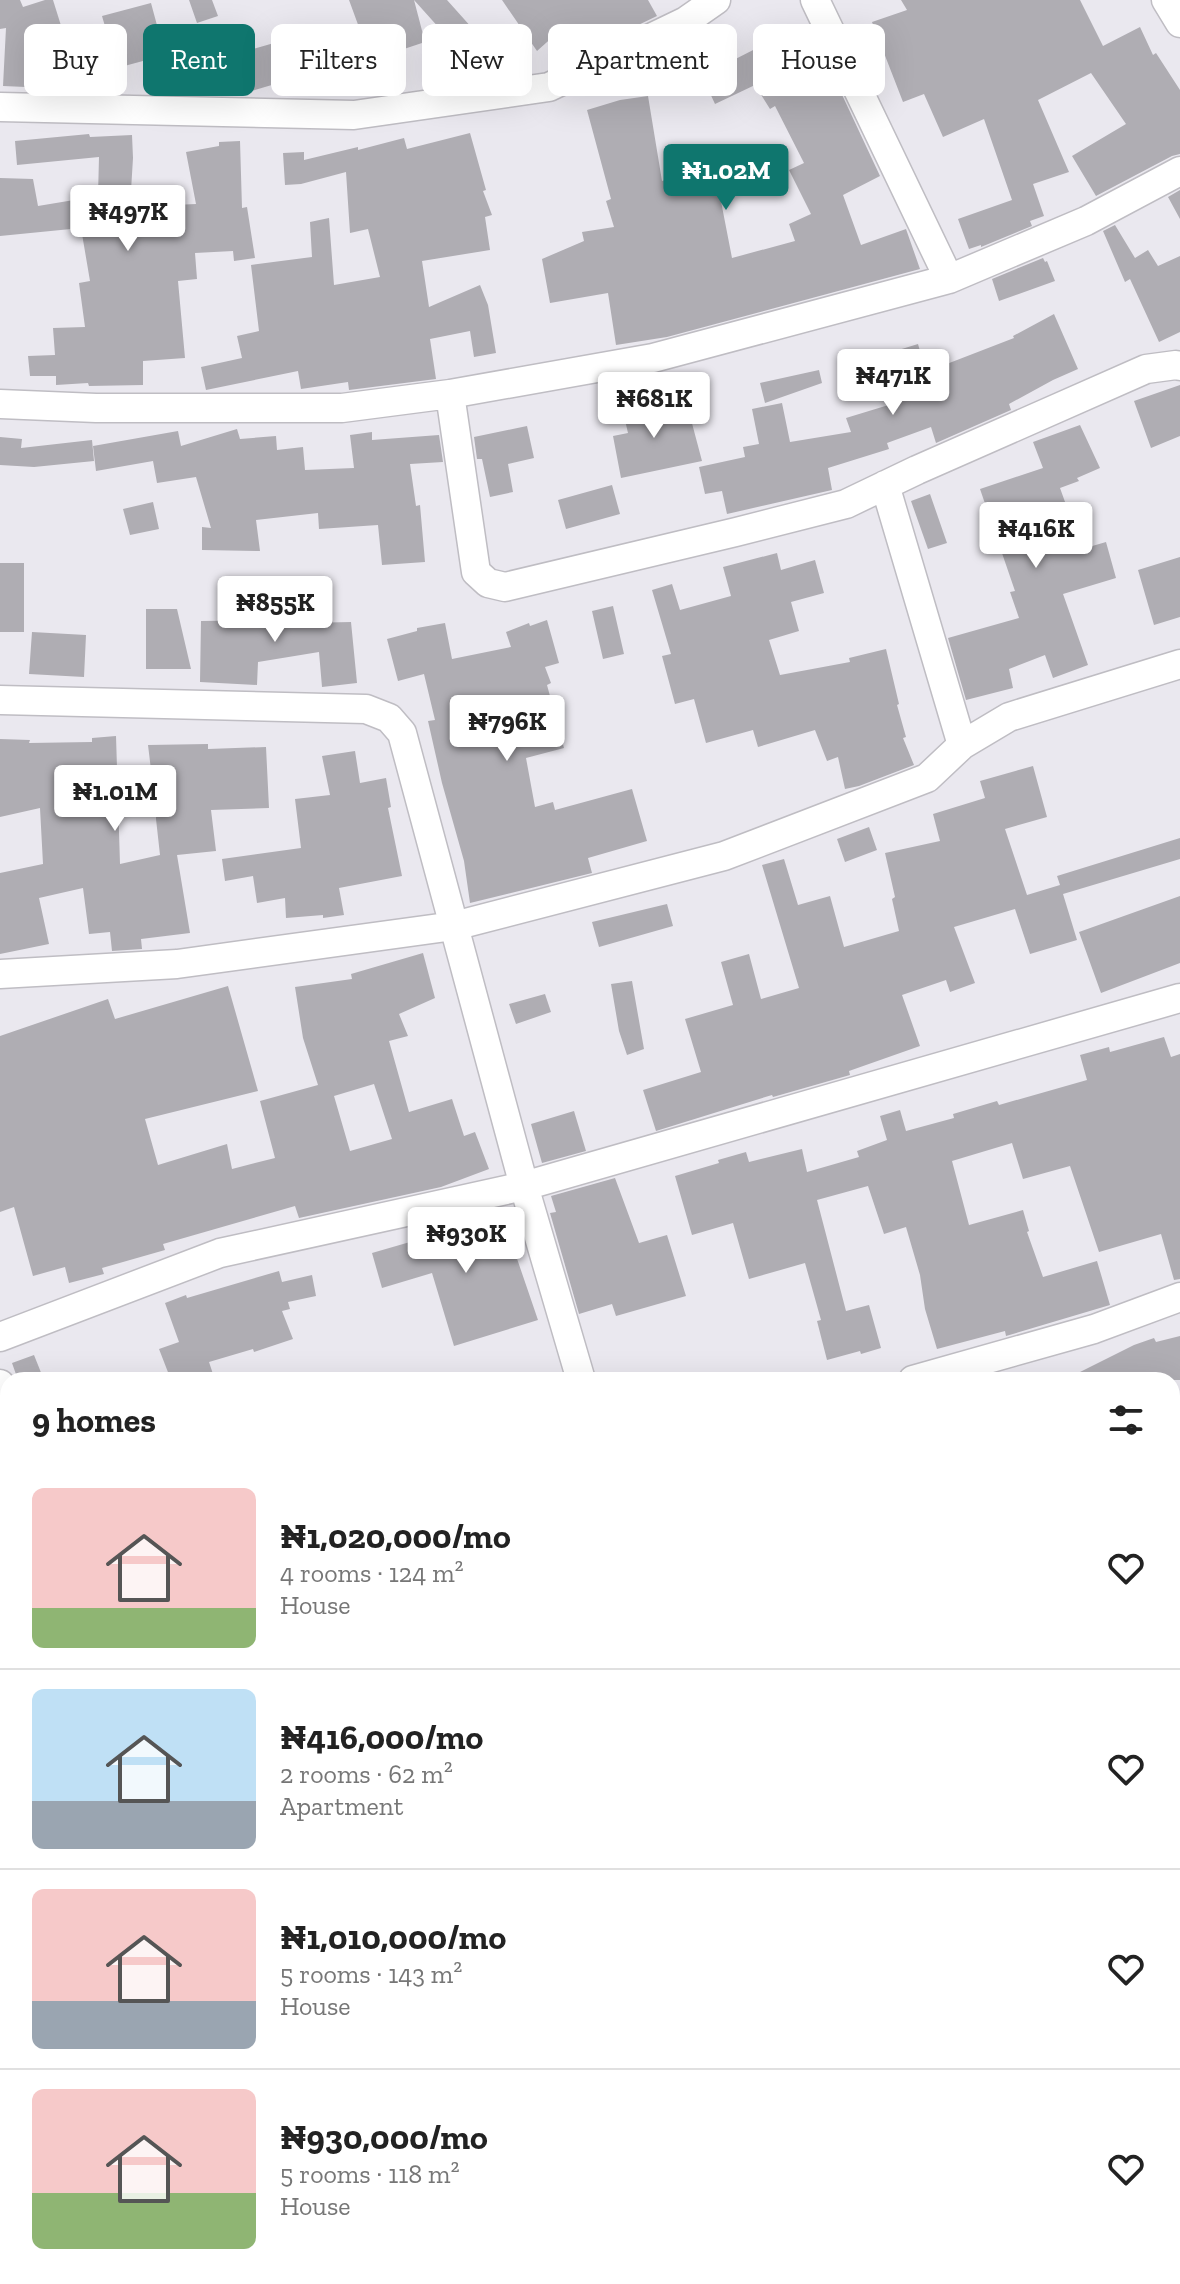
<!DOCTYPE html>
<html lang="en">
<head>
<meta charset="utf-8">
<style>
	body { margin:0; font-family:"Zilla Slab",serif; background:#f2f2f2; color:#222; height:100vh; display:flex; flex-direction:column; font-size:30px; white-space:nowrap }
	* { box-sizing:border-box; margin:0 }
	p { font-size:26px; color:#767676 }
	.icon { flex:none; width:44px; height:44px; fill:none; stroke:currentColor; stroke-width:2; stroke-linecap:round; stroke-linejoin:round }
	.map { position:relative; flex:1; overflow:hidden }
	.drawer { position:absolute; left:0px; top:1372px; width:1180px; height:912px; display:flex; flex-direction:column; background:#fff; border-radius:24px 24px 0 0; box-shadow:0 8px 32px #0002 }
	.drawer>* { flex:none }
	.top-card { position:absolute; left:24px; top:24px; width:1132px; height:72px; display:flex; gap:16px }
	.price { position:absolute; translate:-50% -68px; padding:0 18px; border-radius:8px; background:#fff; color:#222; font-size:26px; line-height:52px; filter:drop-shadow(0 2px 4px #0008) }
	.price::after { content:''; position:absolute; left:50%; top:48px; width:24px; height:18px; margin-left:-12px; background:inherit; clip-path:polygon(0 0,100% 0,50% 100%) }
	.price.selected { background:#0f766e; color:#fff }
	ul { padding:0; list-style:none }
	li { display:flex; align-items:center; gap:24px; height:200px; padding:0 32px }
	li+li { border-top:2px solid #e0e0e0 }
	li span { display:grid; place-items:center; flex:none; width:224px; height:160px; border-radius:12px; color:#555 }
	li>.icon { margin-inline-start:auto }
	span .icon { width:96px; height:96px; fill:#fffc; stroke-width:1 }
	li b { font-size:34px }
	h2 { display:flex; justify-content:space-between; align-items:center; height:96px; padding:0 32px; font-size:34px }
	.tag { padding:0 28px; border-radius:12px; background:#fff; box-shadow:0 8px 32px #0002; font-size:28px; line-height:72px }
	.tag.selected { background:#0f766e; color:#fff }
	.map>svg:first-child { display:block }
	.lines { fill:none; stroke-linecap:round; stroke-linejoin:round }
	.stream { stroke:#c2a9e7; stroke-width:8 }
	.building { fill:#afadb3; fill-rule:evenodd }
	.street-casing { stroke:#bfbdc3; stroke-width:31 }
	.street { stroke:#fff; stroke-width:28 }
</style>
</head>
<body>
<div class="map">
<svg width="1180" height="2284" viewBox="0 0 1180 2284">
	<rect width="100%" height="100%" fill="#eae8ef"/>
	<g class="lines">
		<!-- stream -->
		<path class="stream" d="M 1172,1830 L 1180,1826
			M 706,2284 L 707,2276"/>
	</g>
	<!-- building -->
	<path class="building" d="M 0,0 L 20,0 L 23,7 L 45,0 L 53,0 L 63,32 L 29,43 L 26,87 L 3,86 L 6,28 L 0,29 Z
		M 189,0 L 212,0 L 218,16 L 197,23 Z
		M 349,0 L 414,0 L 425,42 L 371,60 Z
		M 414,0 L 447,0 L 507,67 L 496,77 L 485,79 Z
		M 502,0 L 648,0 L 657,16 L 580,53 L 566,25 L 537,51 Z
		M 901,0 L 1080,0 L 1103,46 L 1140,27 L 1153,55 L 1156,53 L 1180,90 L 1180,154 L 1172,156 L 1096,196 L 1072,156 L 1126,124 L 1091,73 L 1038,100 L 1069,172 L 1033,184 L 1044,216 L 1030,221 L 1032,226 L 981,247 L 981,245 L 969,249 L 958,219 L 1012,200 L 984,119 L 943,137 L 924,94 L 903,102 L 872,22 L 907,10 Z
		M 151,3 L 165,55 L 117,68 L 102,16 Z
		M 802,25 L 829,88 L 837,84 L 880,176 L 843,195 L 861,245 L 906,229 L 920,269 L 667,337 L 616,345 L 608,293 L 550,303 L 542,259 L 584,241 L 582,232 L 614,227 L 606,201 L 611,199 L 587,110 L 620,100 L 648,96 L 662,181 L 713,166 L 721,191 L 719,191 L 732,258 L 795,241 L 789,224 L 811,214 L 789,170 L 804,163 L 775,106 L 770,109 L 755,85 L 715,104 L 702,76 Z
		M 281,41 L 292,79 L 238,95 L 226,57 Z
		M 470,133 L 486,190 L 483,191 L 492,215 L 485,217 L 490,250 L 422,261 L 429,307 L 480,285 L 488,305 L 496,353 L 474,357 L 470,331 L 430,339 L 436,379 L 349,390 L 348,382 L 301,389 L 298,371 L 206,390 L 201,367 L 242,358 L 237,336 L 259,331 L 251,265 L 312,257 L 310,222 L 329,218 L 334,285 L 380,277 L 368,229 L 350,233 L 346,172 L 301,184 L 285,185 L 283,153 L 304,152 L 304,160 L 358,147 L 358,150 L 404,138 L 407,149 Z
		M 89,134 L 90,137 L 132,135 L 133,158 L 130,207 L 196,204 L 186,152 L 219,146 L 219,142 L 240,141 L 242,208 L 247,207 L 255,258 L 234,261 L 233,251 L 195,253 L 197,279 L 178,281 L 185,358 L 143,361 L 143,385 L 89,386 L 88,383 L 56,385 L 56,376 L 30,376 L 28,356 L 55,355 L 53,328 L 85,327 L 79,283 L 90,281 L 81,228 L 0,236 L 0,178 L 33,179 L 38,206 L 98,196 L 99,157 L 17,165 L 15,141 Z
		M 1180,190 L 1180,219 L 1168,197 Z
		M 1115,225 L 1135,258 L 1148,250 L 1158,266 L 1180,256 L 1180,332 L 1159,342 L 1130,279 L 1125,282 L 1103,231 Z
		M 1043,258 L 1045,262 L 1047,261 L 1055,281 L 999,301 L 992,279 Z
		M 1054,314 L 1078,369 L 1053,380 L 1009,404 L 1011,410 L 936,443 L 931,427 L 887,443 L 889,449 L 828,468 L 832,490 L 727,514 L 722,491 L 705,494 L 699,467 L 745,457 L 743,447 L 759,444 L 752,409 L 782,403 L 790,442 L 851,432 L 846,418 L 905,400 L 892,352 L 918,344 L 926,372 L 1014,338 L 1013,336 Z
		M 819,370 L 822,383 L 765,403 L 760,383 Z
		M 1180,385 L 1180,436 L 1151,448 L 1134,401 Z
		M 656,396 L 661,420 L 689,412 L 702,461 L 621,478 L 613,436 L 628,433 L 621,403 Z
		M 1080,425 L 1100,468 L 1077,478 L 1079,481 L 1060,488 L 1082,549 L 1106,542 L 1116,578 L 1063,594 L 1088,665 L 1053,678 L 1045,655 L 1009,669 L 1013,688 L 966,700 L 948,638 L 1019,618 L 1010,592 L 1015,591 L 980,489 L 1043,468 L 1033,442 Z
		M 527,426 L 534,458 L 508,464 L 513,492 L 490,497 L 482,459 L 477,459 L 474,437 Z
		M 237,429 L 240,439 L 276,436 L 277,450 L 303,447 L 305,470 L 354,468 L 350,435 L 372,432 L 372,440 L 439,435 L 443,462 L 410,464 L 416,506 L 420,505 L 425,562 L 382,565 L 378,525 L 319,529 L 318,513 L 256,520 L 260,551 L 202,550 L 202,527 L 211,528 L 196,477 L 157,483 L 153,461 L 96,471 L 93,446 L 178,431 L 181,446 Z
		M 0,437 L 22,439 L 21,448 L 92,440 L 94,461 L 34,467 L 0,465 Z
		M 612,485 L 620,514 L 566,529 L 558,500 Z
		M 930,494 L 947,543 L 928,549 L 911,501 Z
		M 153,502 L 159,529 L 130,535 L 123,509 Z
		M 777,553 L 781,570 L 815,560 L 824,593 L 791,602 L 799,631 L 769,640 L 780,675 L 850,662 L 849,658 L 886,649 L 899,704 L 897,705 L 906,737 L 903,738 L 914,765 L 859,786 L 845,789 L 838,757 L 827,761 L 815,730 L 758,747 L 753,730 L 706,743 L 694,699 L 675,704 L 662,656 L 671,654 L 652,590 L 672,584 L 680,610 L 731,596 L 723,567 Z
		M 1180,557 L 1180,617 L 1154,625 L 1138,570 Z
		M 0,563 L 24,563 L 24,632 L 0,632 Z
		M 301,591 L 306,623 L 351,622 L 357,683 L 322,687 L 319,652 L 258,662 L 257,685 L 200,682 L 201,621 L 266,620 L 262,597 Z
		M 613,606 L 624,654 L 603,659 L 592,611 Z
		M 146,609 L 177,609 L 191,669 L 146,669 Z
		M 547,620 L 559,663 L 545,667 L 551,683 L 547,685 L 564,748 L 526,758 L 535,807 L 553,802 L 555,810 L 632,789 L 647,841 L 588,858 L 592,873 L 470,903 L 464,861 L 442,783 L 428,721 L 435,720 L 424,674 L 398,681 L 387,639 L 417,631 L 417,628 L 445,623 L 452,659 L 511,647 L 506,632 L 529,623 L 530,626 Z
		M 32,632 L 86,635 L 84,677 L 29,674 Z
		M 116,736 L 120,864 L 160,855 L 156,819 L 157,777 L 152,778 L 148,745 L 208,744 L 208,749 L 266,747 L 269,808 L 211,810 L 216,851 L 177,855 L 190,933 L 141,939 L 142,949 L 112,951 L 110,932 L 89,934 L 83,888 L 39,898 L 49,944 L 0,954 L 0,873 L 43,864 L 40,808 L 0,817 L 0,739 L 30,740 L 29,743 L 92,742 L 92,738 Z
		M 355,751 L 360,783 L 386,778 L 391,807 L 388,808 L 402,876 L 339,888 L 344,915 L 323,918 L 323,915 L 286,918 L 285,898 L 257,903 L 253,876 L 225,881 L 222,859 L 301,848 L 295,799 L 330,795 L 322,756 Z
		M 1033,766 L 1047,817 L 1005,829 L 1027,895 L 1060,885 L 1057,876 L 1180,838 L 1180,859 L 1063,894 L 1077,940 L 1030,954 L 1015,909 L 954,927 L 975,983 L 950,992 L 946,980 L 902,995 L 920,1046 L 849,1071 L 850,1075 L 773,1097 L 772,1095 L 656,1131 L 643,1090 L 701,1072 L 685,1019 L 733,1005 L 721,962 L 749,954 L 761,999 L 799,988 L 762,865 L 784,859 L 798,905 L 830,896 L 844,947 L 899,931 L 892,899 L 895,897 L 885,853 L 940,841 L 933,814 L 985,798 L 980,781 Z
		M 869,827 L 877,850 L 845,862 L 837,839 Z
		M 1180,896 L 1180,963 L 1101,993 L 1079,932 Z
		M 667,904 L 673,926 L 599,947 L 592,922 Z
		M 423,953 L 435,998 L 399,1014 L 408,1036 L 389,1041 L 409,1112 L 452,1099 L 464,1136 L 475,1132 L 489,1169 L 441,1187 L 299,1218 L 295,1206 L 163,1244 L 165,1250 L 102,1268 L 104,1274 L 69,1283 L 65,1267 L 33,1276 L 14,1207 L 0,1212 L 0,1036 L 108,999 L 115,1019 L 228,986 L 258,1091 L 145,1119 L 158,1165 L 227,1144 L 232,1169 L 275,1158 L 260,1101 L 318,1085 L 303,1038 L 295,987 L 352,979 L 351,974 ZM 374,1084 L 392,1139 L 350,1151 L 334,1096 Z
		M 632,981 L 644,1049 L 627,1055 L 619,1031 L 611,984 Z
		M 545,994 L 551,1012 L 516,1024 L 509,1004 Z
		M 1164,1037 L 1171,1057 L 1180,1054 L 1180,1279 L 1174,1280 L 1161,1234 L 1099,1252 L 1070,1166 L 1023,1179 L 1012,1143 L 952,1161 L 969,1225 L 1023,1210 L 1029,1231 L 1027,1232 L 1043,1277 L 1097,1261 L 1110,1305 L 1006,1336 L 1005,1331 L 937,1349 L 925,1309 L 920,1275 L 906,1227 L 884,1234 L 868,1186 L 817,1200 L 846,1311 L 869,1305 L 881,1348 L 861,1354 L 860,1351 L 827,1360 L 817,1321 L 821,1320 L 805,1263 L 749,1279 L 733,1223 L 692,1235 L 675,1176 L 719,1163 L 718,1160 L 746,1152 L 749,1162 L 802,1149 L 807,1172 L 859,1157 L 857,1151 L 887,1140 L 880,1116 L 900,1110 L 906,1131 L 954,1118 L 953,1114 L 997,1101 L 999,1105 L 1087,1080 L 1080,1055 L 1109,1047 L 1110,1052 Z
		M 574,1111 L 586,1151 L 542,1163 L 531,1124 Z
		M 615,1178 L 639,1243 L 667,1235 L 686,1296 L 616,1316 L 612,1304 L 579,1314 L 550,1213 L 556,1212 L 551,1196 Z
		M 500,1209 L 538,1320 L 454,1346 L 432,1273 L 382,1288 L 372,1253 L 410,1242 L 409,1239 L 429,1233 L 426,1225 L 453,1219 L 456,1225 Z
		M 279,1271 L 282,1282 L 312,1275 L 316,1296 L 288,1302 L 290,1309 L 282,1311 L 293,1339 L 254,1352 L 253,1349 L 209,1362 L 213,1374 L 198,1380 L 171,1380 L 159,1349 L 179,1342 L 165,1303 L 186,1295 L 187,1298 Z
		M 1180,1336 L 1180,1380 L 1064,1380 L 1134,1345 L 1154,1338 L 1156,1342 Z
		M 34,1355 L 44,1380 L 18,1380 L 12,1363 Z"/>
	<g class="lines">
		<defs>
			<path id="street" d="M 815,0 L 949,279
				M 1166,0 L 1180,23
				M 0,107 L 354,115 L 549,87 L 686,21 L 716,0
				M 450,394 L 476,572 L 488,583 L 505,587 L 736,532 L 846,504 L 917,470 L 1146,369 L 1176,365 L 1180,366
				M 0,404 L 96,408 L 342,408 L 450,394 L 653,358 L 949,279 L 1086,221 L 1180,171
				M 885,485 L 962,745
				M 0,700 L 366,709 L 389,718 L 402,733 L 524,1186 L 581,1380
				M 0,974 L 177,964 L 454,926 L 724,856 L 927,778 L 962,745 L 1009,717 L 1180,664
				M 0,1337 L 220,1253 L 524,1186 L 1180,998
				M 913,1380 L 1094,1329 L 1180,1297
				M 0,1384 L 8,1410
				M 1172,1471 L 1180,1468
				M 0,1631 L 8,1624
				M 1172,1684 L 1180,1679
				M 0,2011 L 8,2006
				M 1172,2038 L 1180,2031
				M 0,2204 L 8,2200
				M 1172,2250 L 1180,2257
				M 866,2284 L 876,2276"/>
		</defs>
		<!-- street casing -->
		<use href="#street" class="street-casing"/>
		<!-- street -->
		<use href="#street" class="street"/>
	</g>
</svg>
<b class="price selected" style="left:726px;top:212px">₦1.02M</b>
<b class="price" style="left:128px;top:253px">₦497K</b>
<b class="price" style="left:893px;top:417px">₦471K</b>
<b class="price" style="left:654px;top:440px">₦681K</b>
<b class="price" style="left:1036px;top:570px">₦416K</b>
<b class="price" style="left:275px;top:644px">₦855K</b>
<b class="price" style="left:507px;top:763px">₦796K</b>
<b class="price" style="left:115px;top:833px">₦1.01M</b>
<b class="price" style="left:466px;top:1275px">₦930K</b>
<div class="top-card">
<a class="tag">Buy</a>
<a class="tag selected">Rent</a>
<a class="tag">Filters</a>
<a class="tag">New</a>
<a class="tag">Apartment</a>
<a class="tag">House</a>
</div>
<section class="drawer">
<h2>9 homes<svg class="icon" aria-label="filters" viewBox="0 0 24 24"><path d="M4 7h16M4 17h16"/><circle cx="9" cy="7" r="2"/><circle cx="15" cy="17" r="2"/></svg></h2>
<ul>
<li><span style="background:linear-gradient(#f6c9c9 75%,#8fb573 0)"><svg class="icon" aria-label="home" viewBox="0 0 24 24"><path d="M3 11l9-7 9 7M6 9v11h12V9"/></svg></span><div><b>₦1,020,000/mo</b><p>4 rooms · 124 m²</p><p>House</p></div><svg class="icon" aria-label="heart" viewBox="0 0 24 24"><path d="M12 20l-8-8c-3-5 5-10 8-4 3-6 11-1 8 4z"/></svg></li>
<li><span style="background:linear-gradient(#bfe0f5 70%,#9aa5b1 0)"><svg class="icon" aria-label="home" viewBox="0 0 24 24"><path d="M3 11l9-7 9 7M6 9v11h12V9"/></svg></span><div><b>₦416,000/mo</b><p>2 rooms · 62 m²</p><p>Apartment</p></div><svg class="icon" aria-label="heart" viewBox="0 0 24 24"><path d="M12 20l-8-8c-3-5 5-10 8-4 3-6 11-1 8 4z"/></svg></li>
<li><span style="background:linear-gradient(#f6c9c9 70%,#9aa5b1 0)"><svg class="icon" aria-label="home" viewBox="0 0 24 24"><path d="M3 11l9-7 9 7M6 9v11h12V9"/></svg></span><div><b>₦1,010,000/mo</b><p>5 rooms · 143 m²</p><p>House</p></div><svg class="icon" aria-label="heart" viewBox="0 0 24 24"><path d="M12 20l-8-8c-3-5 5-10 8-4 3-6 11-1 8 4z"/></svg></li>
<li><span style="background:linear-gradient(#f6c9c9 65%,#8fb573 0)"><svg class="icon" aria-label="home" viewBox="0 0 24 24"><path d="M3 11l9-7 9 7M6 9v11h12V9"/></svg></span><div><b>₦930,000/mo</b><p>5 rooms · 118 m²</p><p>House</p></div><svg class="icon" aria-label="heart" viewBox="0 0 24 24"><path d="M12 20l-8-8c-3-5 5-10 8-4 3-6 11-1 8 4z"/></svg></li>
</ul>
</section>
</div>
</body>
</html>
